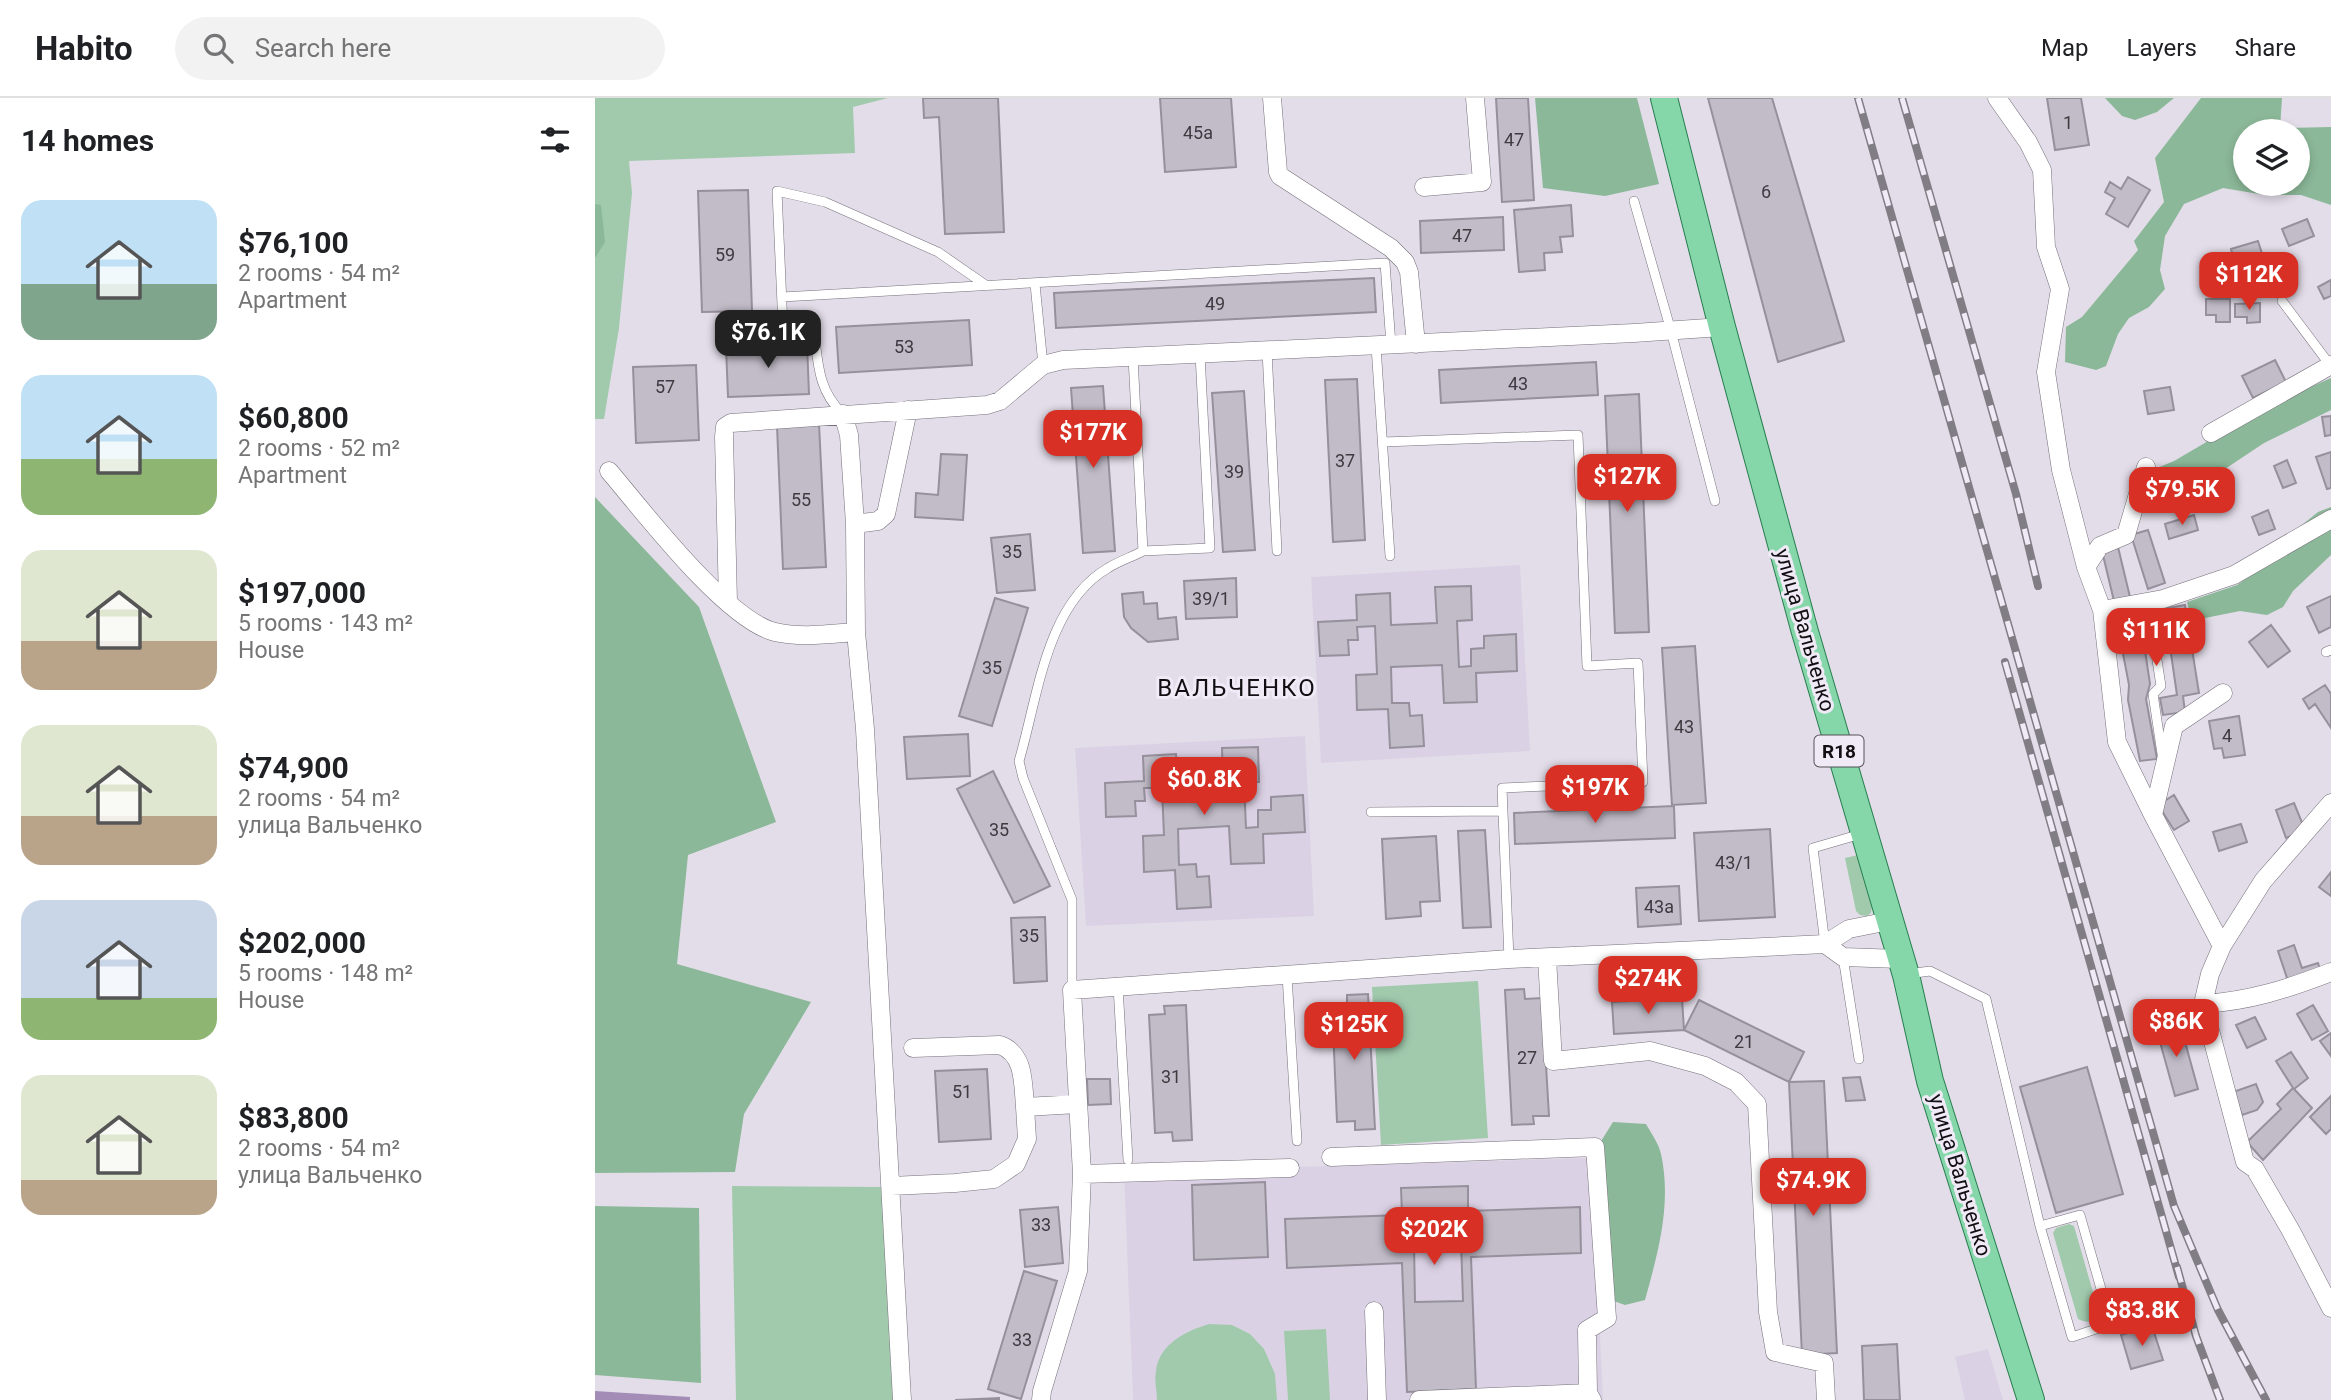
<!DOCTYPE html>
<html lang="en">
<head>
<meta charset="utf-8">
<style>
	body { margin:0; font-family:Roboto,sans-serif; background:#f2f2f2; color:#202124; height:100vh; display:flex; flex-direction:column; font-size:26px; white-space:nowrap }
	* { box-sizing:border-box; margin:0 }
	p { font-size:23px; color:#757577 }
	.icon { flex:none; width:38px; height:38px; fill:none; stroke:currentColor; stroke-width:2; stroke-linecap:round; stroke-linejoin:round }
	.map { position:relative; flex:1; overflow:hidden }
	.details { display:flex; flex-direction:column; background:#fff; width:595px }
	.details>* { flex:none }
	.fabs { position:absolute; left:1638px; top:21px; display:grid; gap:14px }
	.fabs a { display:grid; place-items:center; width:77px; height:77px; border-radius:50%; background:#fff; box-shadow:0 4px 10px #0003; font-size:35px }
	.price { position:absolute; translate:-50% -60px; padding:0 16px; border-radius:14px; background:#d93025; color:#fff; font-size:23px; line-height:46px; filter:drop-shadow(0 2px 4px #0008) }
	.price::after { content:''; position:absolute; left:50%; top:42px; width:21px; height:16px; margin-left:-10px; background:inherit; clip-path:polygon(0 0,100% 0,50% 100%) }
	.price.current { background:#222; color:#fff }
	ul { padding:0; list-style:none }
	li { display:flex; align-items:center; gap:21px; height:175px; padding:0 21px }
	li span { display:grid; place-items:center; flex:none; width:196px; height:140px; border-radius:21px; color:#555 }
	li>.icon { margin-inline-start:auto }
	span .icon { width:84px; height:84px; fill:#fffc; stroke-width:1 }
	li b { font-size:30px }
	h2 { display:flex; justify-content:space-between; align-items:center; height:84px; padding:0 21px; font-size:30px }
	header { display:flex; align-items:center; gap:42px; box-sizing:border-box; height:98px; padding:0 35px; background:#fff; border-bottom:2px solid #e0e0e0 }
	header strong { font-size:33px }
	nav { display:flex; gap:38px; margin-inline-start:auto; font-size:24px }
	.search { width:490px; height:63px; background:#f2f2f2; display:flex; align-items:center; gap:18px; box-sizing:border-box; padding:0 24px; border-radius:38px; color:#757577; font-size:26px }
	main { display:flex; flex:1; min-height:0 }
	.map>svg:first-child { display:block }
	.built { fill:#dbd1e4 }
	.green { fill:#a1caad }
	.forest { fill:#8bb898; fill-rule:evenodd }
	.water { fill:#a38db7 }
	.building { fill:#c2bcc8; stroke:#96909c; stroke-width:2; fill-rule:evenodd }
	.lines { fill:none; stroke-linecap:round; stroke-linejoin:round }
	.service-casing { stroke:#76707b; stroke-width:10 }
	.minor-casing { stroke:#76707b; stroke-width:19 }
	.primary-casing { stroke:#277e4f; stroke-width:28 }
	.service { stroke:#fff; stroke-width:9 }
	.minor { stroke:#fff; stroke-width:18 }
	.primary { stroke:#85d6a9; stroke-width:26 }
	.rail-casing { stroke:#817d85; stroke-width:8 }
	.rail { stroke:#f0eaf6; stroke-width:5; stroke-dasharray:16; stroke-linecap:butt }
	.labels { text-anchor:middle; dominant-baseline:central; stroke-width:6; stroke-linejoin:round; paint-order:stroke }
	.number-label { font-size:18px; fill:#3d3a40 }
	.shield { fill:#f0eaf6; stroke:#545157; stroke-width:2 }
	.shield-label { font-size:19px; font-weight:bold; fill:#110f13 }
	.street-label { font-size:21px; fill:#110f13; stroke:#f0eaf6 }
	.quarter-label { font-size:24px; letter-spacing:2px; fill:#110f13; stroke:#f0eaf6 }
</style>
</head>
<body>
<header>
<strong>Habito</strong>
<div class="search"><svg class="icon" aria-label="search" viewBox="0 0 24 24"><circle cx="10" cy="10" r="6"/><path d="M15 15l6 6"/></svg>Search here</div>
<nav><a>Map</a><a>Layers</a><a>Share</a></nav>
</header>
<main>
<section class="details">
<h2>14 homes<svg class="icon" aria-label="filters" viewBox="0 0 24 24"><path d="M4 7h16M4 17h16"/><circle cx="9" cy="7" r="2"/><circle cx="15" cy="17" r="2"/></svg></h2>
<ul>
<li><span style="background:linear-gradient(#bfe0f5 60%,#7fa58c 0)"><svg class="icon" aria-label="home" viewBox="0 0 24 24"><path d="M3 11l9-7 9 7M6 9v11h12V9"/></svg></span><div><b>$76,100</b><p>2 rooms · 54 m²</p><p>Apartment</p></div></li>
<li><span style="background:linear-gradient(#bfe0f5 60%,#8fb573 0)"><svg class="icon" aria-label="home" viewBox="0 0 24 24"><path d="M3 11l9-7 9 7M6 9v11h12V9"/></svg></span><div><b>$60,800</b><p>2 rooms · 52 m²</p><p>Apartment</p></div></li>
<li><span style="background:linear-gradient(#dfe7d0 65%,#b9a48a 0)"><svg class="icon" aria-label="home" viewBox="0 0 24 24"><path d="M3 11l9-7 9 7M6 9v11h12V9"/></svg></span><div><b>$197,000</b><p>5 rooms · 143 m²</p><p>House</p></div></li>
<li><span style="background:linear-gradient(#dfe7d0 65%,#b9a48a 0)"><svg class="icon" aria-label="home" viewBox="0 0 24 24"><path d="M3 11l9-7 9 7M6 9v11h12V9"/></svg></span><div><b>$74,900</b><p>2 rooms · 54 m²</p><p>улица Вальченко</p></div></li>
<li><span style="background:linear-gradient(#c9d6e8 70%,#8fb573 0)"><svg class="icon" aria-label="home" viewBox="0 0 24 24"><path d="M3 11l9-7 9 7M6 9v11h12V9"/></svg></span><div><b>$202,000</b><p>5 rooms · 148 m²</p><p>House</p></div></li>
<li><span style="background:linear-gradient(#dfe7d0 75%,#b9a48a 0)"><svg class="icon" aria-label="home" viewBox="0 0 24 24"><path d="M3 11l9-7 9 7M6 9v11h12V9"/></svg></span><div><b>$83,800</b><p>2 rooms · 54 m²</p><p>улица Вальченко</p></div></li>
</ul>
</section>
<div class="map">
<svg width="1736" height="1302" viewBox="0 0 1736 1302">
	<rect width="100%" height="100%" fill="#e3dde9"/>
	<!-- built -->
	<path class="built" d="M 925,467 L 935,653 L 726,665 L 716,479 Z
		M 710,638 L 719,818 L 491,828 L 480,650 Z
		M 997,1060 L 1008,1302 L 538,1302 L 529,1074 Z
		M 1393,1251 L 1408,1302 L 1370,1302 L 1360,1259 Z"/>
	<!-- green -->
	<path class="green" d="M 0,0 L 293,0 L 258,9 L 260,55 L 34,63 L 37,95 L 24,230 L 9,321 L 0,321 Z
		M 1263,757 L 1277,809 L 1276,815 L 1272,818 L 1265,817 L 1261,813 L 1250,760 Z
		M 883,883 L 893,1040 L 786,1047 L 777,889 Z
		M 137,1088 L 289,1089 L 300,1302 L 141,1302 Z
		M 1474,1126 L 1479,1128 L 1504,1215 C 1500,1224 1493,1226 1483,1221 L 1458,1135 L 1461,1130 Z
		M 614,1226 L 637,1227 L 655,1236 L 669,1251 L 680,1276 L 682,1302 L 562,1302 C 562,1293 559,1282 561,1273 C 564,1246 591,1233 614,1226 Z
		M 731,1231 L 735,1302 L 693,1302 L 689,1233 Z"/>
	<!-- forest -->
	<path class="forest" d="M 940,0 L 1042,0 L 1064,86 L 1010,98 L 948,90 Z
		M 1510,0 L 1579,0 L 1562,14 L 1540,22 L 1527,18 Z
		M 1606,0 L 1687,0 L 1685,30 L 1736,29 L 1736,107 L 1706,97 L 1670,97 L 1628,90 L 1589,106 L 1570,138 L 1565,172 L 1570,191 L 1554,209 L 1534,220 L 1523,236 L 1511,268 L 1501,272 L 1470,264 L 1471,229 L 1487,219 L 1543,152 L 1539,143 L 1569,104 L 1560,60 ZM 1650,33 L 1703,33 L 1703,86 L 1650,86 Z
		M 0,106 L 6,107 L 10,144 L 0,160 Z
		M 1736,280 L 1736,312 L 1669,345 L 1606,387 L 1567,408 L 1553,397 L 1555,373 L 1579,363 L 1673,308 Z
		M 0,399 L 104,509 L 181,724 L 93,757 L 82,866 L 216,904 L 149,1016 L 140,1074 L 0,1075 Z
		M 1736,409 L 1736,457 L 1698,493 L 1688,509 L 1672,517 L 1645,513 L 1605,521 L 1595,515 L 1592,504 L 1642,487 L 1659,475 L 1687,443 L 1723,414 Z
		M 1018,1024 L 1051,1026 C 1056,1035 1064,1046 1066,1056 C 1077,1106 1063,1155 1050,1202 L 1030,1207 L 1013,1201 L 1003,1048 Z
		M 0,1108 L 104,1110 L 106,1285 L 0,1277 Z"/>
	<!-- water -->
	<path class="water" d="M 0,1293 L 95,1299 L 95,1302 L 0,1302 Z"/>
	<!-- building -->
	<path class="building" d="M 328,0 L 403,0 L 409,134 L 350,136 L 344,19 L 329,20 Z
		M 565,0 L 636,0 L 641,69 L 570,74 Z
		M 901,0 L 933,0 L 939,102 L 907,104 Z
		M 1113,0 L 1177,0 L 1249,243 L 1183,264 Z
		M 1452,0 L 1486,0 L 1494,47 L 1460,52 Z
		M 1533,79 L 1555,92 L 1533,129 L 1511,116 L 1520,100 L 1510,94 L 1515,84 L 1526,91 Z
		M 153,92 L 157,213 L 107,214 L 103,93 Z
		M 976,107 L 978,138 L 965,139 L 967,154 L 949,155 L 950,172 L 924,174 L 919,112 Z
		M 908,119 L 909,152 L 826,155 L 825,123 Z
		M 1712,121 L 1719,138 L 1694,148 L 1687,131 Z
		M 1663,143 L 1669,162 L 1641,170 L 1636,151 Z
		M 779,180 L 781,214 L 461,230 L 459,195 Z
		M 1736,182 L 1736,198 L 1729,201 L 1723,189 Z
		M 1611,201 L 1635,201 L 1635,224 L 1621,224 L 1621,217 L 1611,217 Z
		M 1665,205 L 1665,224 L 1652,225 L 1652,219 L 1640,219 L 1640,206 Z
		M 374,222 L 377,267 L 244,275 L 241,229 Z
		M 212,246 L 214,296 L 133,299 L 131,249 Z
		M 1680,262 L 1691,284 L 1658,300 L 1647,278 Z
		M 1001,264 L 1003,297 L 846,305 L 844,272 Z
		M 101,267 L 104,342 L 41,345 L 38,269 Z
		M 762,281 L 770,442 L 738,444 L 730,282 Z
		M 508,288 L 520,453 L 488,455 L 476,290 Z
		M 1575,289 L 1579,312 L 1553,316 L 1549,293 Z
		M 649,293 L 660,452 L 628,454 L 617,295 Z
		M 1044,296 L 1054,534 L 1020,535 L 1010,298 Z
		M 1736,318 L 1736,337 L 1730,338 L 1727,319 Z
		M 224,326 L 231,469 L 188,471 L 182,328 Z
		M 1736,354 L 1736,390 L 1732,391 L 1721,359 Z
		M 346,356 L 372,357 L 368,422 L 320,419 L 321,395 L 343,397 Z
		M 1692,362 L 1701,385 L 1688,390 L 1679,368 Z
		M 1673,412 L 1680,431 L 1664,437 L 1657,419 Z
		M 1599,417 L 1603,432 L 1574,441 L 1570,426 Z
		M 1553,432 L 1570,485 L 1553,491 L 1536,437 Z
		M 435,436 L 440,492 L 402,495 L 396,440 Z
		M 1523,449 L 1535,499 L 1519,503 L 1507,453 Z
		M 641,480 L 642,519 L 591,521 L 589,483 Z
		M 876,488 L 877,522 L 862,523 L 864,569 L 876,568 L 876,551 L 889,550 L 889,538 L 921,536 L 922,573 L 881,575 L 882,604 L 849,605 L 847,567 L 796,569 L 797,605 L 814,605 L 815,618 L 827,617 L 829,648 L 795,650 L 793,611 L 762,612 L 761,577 L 782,576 L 780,528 L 762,529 L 763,542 L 753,542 L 754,557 L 725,558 L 723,524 L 762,522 L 761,497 L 795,495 L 796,527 L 842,525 L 840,489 Z
		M 548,494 L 549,506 L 562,505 L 563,521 L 581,519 L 583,541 L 553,544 L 536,530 L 529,519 L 527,496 Z
		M 1736,498 L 1736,529 L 1724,535 L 1712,509 Z
		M 400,500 L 433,510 L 397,628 L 364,618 Z
		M 1590,507 L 1604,595 L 1588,598 L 1590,614 L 1568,617 L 1565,600 L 1582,597 L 1573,535 L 1548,539 L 1555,586 L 1551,601 L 1562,661 L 1545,663 L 1533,602 L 1534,587 L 1521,519 Z
		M 1676,527 L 1695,553 L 1673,569 L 1654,544 Z
		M 1100,548 L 1111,705 L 1077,707 L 1067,550 Z
		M 1730,587 L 1736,596 L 1736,630 L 1720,606 L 1714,611 L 1708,601 Z
		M 1644,618 L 1650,657 L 1629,660 L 1627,650 L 1619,651 L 1614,623 Z
		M 373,636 L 375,678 L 312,681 L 309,639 Z
		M 663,649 L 664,684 L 649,684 L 651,730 L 663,729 L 663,712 L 676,712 L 676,699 L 708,697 L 710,734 L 668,736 L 669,765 L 636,766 L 634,728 L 583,731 L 584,767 L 601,766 L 602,779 L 614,778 L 616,809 L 582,811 L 580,772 L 549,774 L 548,738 L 569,737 L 567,690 L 549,690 L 550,703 L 540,703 L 541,718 L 511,719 L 510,685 L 549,683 L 548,658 L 581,656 L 583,688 L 628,686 L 627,650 Z
		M 398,673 L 455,788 L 419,805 L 362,691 Z
		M 1579,697 L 1594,723 L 1579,732 L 1563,707 Z
		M 1699,705 L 1710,732 L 1691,740 L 1681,712 Z
		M 1079,708 L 1080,740 L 920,746 L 919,715 Z
		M 1646,726 L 1652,744 L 1624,753 L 1618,734 Z
		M 1175,731 L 1180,819 L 1104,823 L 1099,735 Z
		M 890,732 L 896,829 L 868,830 L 863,733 Z
		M 841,738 L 845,803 L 825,804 L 826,818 L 791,821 L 787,741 Z
		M 1736,774 L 1736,798 L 1724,789 Z
		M 1084,788 L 1086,826 L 1043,829 L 1041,790 Z
		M 450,819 L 452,883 L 419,885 L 416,820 Z
		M 1699,847 L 1707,870 L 1723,865 L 1726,875 L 1694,886 L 1683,853 Z
		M 929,891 L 930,901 L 947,900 L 954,1018 L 938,1018 L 939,1026 L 917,1027 L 910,892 Z
		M 773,896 L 780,1031 L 760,1032 L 760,1023 L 742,1024 L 737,906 L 752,905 L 752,897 Z
		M 1087,900 L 1089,932 L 1019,936 L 1017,904 Z
		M 1104,902 L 1209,954 L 1194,984 L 1089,932 Z
		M 591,907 L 597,1042 L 578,1043 L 577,1034 L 560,1035 L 554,917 L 570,916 L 569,908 Z
		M 1718,907 L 1733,933 L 1717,942 L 1702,916 Z
		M 1660,919 L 1671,941 L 1652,950 L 1641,927 Z
		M 1577,921 L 1584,945 L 1590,944 L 1603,991 L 1580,998 L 1560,926 Z
		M 1736,935 L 1736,958 L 1725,943 Z
		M 1696,954 L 1713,980 L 1699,991 L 1717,1010 L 1668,1062 L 1652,1044 L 1686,1011 L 1682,1006 L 1698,990 L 1681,963 Z
		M 1492,969 L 1528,1096 L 1461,1115 L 1425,989 Z
		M 392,971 L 396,1041 L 344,1044 L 340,973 Z
		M 1265,979 L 1270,1002 L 1251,1003 L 1248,980 Z
		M 492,981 L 515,981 L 516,1006 L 493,1007 Z
		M 1229,983 L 1242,1255 L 1207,1257 L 1194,984 Z
		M 1661,986 L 1668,1004 L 1662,1012 L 1647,1017 L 1638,994 Z
		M 1736,998 L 1736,1031 L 1731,1036 L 1715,1019 Z
		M 670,1084 L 673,1159 L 599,1162 L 597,1087 Z
		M 873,1088 L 873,1113 L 985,1109 L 986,1155 L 876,1159 L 881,1291 L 812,1294 L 807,1165 L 692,1170 L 690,1121 L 807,1117 L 806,1090 ZM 866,1143 L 868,1203 L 820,1204 L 819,1146 L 833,1145 L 833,1152 L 851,1151 L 851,1144 Z
		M 463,1109 L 468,1165 L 430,1169 L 425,1112 Z
		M 429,1173 L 462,1183 L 426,1301 L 393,1291 Z
		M 1557,1228 L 1568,1262 L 1536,1271 L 1526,1237 Z
		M 1302,1246 L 1305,1302 L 1269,1302 L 1267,1248 Z
		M 404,1300 L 404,1302 L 360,1302 Z"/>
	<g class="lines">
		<defs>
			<path id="service" d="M 1039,103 L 1076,233 L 1120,403
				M 440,186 L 448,267
				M 187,199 L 790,165 L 796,247
				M 1687,203 L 1735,267
				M 781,248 L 795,458
				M 672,253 L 682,453
				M 538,259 L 548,453 L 615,450 L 605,256
				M 248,316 C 223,293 223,265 219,233 L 188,229 L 182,93 L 230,104 L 343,154 L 392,188
				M 788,344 L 983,337 L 992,568 L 1043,565 L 1048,684 L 907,690 L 914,861
				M 1559,543 L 1566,588 L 1558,596 L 1567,656
				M 1731,554 L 1736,552
				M 776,714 L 908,713
				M 1230,846 L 1218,750 L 1266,736
				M 1248,859 L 1264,961
				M 1313,876 L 1335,873 L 1391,901 L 1445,1128 L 1477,1239 L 1516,1226 L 1485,1117 L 1445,1128
				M 692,877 L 702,1043
				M 523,888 L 533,1062
				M 477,892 L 477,802 L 428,680 L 424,663 C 443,599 451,506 513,470 C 524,463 537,459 548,453"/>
			<path id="minor" d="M 677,0 L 683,74 L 685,78 L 796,150 L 810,164 L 814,174 L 821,246
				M 1402,0 L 1433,44 L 1447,72 L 1451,149 L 1465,191 L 1451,274 L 1466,372 L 1491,469 L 1507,512
				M 829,89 L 887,84 L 880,0
				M 248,316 L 254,337 L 260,426 L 261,534 L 270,631 L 307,1302
				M 1616,335 L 1736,267
				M 14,373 C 48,413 131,522 180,534 C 206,540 234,536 261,534
				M 260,426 L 283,423 L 291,416 L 313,312
				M 1491,469 L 1505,448 L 1531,437 L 1551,369
				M 133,504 L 129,339 L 130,329 L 136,325 L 392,307 L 405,303 L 448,267 L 468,262 L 1039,235 L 1127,229
				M 1736,705 L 1668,783 L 1627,848 L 1615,876 L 1608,906 L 1650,1064 L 1660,1071 L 1696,1133 L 1736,1210
				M 1558,717 L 1522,644 L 1507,512 L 1568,501 L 1639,477 L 1736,421
				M 1230,846 L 1248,859 L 1305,861
				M 1627,848 L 1558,717 L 1579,628 L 1628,595
				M 952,860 L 958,963 L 1055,953 L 1110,968 L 1141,984 L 1162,1006 L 1173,1214 L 1180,1254 L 1229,1265 L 1231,1302
				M 1608,906 C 1655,903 1692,891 1736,874
				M 318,950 L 405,947 C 430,956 428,986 430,1009
				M 736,1059 L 1000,1049 L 1012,1220 L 992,1232 L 993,1295 L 997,1302
				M 487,1076 L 695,1070
				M 296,1088 L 360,1085 L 399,1081 L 421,1066 L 432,1041 L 430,1009 L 483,1006
				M 779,1213 L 782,1302
				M 446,1302 L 447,1293 L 483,1173 L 487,1076 L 477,892 L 914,861 L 1230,846 L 1254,831 L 1294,823
				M 824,1302 L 993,1295"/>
			<path id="primary" d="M 1069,0 L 1127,229 L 1210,534 L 1311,877 L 1335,983 L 1436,1302"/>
		</defs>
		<!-- service casing -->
		<use href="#service" class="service-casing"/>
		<!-- minor casing -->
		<use href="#minor" class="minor-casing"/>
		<!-- primary casing -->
		<use href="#primary" class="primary-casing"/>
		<!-- service -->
		<use href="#service" class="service"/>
		<!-- minor -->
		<use href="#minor" class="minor"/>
		<!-- primary -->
		<use href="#primary" class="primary"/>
		<defs>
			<path id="rail" d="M 1263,0 L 1579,1108 L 1623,1212 L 1671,1302
				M 1307,0 L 1421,396 L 1443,488
				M 1410,564 L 1584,1179
				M 1582,1169 L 1601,1238 L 1625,1302"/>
		</defs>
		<!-- rail casing -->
		<use href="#rail" class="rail-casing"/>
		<!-- rail -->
		<use href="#rail" class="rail"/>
	</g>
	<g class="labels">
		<!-- number labels -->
		<g class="number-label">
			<text x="1473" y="24">1</text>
			<text x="603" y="34">45а</text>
			<text x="919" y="41">47</text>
			<text x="1171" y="93">6</text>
			<text x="867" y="137">47</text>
			<text x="130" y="156">59</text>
			<text x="620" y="205">49</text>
			<text x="309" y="248">53</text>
			<text x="923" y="285">43</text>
			<text x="70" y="288">57</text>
			<text x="750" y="362">37</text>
			<text x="639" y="373">39</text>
			<text x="206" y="401">55</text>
			<text x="417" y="453">35</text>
			<text x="616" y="500">39/1</text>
			<text x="397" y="569">35</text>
			<text x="1089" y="628">43</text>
			<text x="1632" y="637">4</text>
			<text x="404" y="731">35</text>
			<text x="1139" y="764">43/1</text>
			<text x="1064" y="808">43а</text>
			<text x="434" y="837">35</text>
			<text x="1149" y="943">21</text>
			<text x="932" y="959">27</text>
			<text x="576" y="978">31</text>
			<text x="367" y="993">51</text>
			<text x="446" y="1126">33</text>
			<text x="427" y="1241">33</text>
		</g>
		<!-- shield labels -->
		<rect class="shield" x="1219.5" y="637.5" width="49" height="31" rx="5"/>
		<g class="shield-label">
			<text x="1244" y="653">R18</text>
		</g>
		<!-- street labels -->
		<g class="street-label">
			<text transform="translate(1210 532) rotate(74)">улица Вальченко</text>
			<text transform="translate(1365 1077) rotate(73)">улица Вальченко</text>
		</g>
		<!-- quarter labels -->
		<g class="quarter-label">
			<text x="642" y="590">ВАЛЬЧЕНКО</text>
		</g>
	</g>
</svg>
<div class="fabs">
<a><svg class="icon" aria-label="layers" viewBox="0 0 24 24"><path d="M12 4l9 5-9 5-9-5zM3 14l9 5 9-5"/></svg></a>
</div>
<b class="price" style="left:1654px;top:214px">$112K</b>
<b class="price current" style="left:173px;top:272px">$76.1K</b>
<b class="price" style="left:498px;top:372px">$177K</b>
<b class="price" style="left:1032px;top:416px">$127K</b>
<b class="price" style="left:1587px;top:429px">$79.5K</b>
<b class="price" style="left:1561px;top:570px">$111K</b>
<b class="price" style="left:609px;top:719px">$60.8K</b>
<b class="price" style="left:1000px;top:727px">$197K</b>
<b class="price" style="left:1053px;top:918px">$274K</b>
<b class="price" style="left:1581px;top:961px">$86K</b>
<b class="price" style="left:759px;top:964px">$125K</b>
<b class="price" style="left:1218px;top:1120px">$74.9K</b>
<b class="price" style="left:839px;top:1169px">$202K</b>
<b class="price" style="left:1547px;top:1250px">$83.8K</b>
</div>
</main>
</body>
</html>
